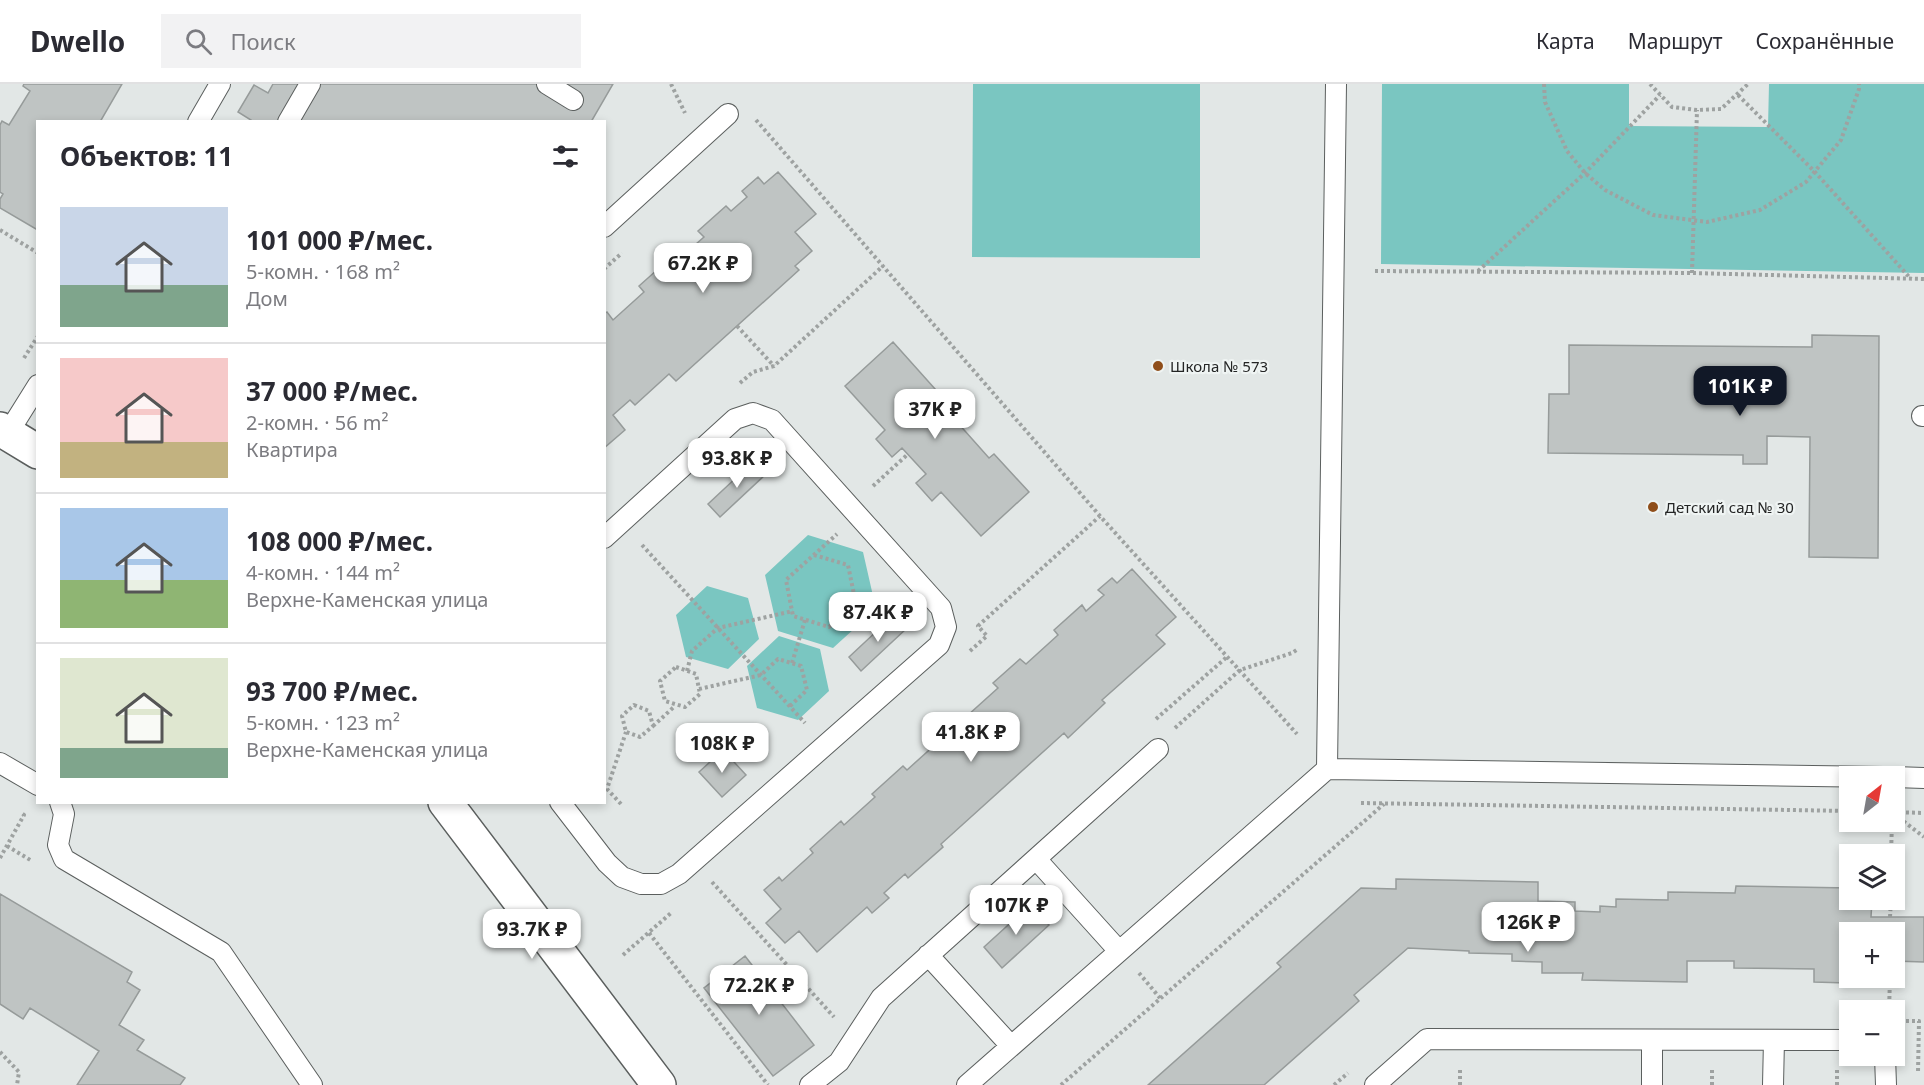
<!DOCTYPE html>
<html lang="ru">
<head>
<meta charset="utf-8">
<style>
	body { margin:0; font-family:"Noto Sans",sans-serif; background:#f2f2f3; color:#2b2b33; height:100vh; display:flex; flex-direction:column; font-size:22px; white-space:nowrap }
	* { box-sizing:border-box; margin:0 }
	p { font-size:20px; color:#7c7c81 }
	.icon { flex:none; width:33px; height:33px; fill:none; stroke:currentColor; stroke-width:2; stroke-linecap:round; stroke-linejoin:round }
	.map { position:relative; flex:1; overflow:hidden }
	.drawer { position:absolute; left:36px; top:36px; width:570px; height:684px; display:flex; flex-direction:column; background:#fff; border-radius:0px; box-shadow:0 3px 9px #0003 }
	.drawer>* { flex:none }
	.needle { width:39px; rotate:31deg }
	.tools { position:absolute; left:1839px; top:682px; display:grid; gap:12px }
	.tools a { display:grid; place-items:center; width:66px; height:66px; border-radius:0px; background:#fff; box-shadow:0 3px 9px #0003; font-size:30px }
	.price { position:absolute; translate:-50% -51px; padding:0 14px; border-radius:12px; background:#fff; color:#222; font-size:20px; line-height:39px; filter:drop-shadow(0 2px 3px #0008) }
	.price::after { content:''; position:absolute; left:50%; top:36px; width:18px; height:14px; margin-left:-9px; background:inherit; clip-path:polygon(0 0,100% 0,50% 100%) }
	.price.on { background:#111827; color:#fff }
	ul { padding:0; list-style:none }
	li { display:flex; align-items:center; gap:18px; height:150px; padding:0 24px }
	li+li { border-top:2px solid #e1e1e2 }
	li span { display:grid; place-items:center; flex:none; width:168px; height:120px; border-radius:0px; color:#555 }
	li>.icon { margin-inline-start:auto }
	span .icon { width:72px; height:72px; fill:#fffc; stroke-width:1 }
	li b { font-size:26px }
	h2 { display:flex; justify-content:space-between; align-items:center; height:72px; padding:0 24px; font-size:26px }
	header { display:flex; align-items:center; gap:36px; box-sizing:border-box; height:84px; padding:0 30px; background:#fff; border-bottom:2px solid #e1e1e2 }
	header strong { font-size:28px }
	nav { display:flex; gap:33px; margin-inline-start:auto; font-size:21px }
	.search { width:420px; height:54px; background:#f2f2f3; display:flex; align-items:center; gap:15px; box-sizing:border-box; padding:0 21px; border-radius:0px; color:#7c7c81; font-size:22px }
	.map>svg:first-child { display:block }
	.green { fill:#7ac6c1 }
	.building { fill:#bfc4c3; stroke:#969b9a; stroke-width:1.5 }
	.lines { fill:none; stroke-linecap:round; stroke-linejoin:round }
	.lane-casing { stroke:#5b5f5e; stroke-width:22 }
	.street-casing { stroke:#5b5f5e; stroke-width:36 }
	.path { stroke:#9ea2a1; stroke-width:4; stroke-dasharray:3 3; stroke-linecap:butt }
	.lane { stroke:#fff; stroke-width:20 }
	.street { stroke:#fff; stroke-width:33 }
	.poi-dot { fill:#8f4e1a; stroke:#eff4f3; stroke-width:2 }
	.labels { text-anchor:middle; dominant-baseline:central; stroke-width:4.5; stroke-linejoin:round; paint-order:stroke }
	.poi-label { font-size:15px; fill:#242525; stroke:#eff4f3; text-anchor:start }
</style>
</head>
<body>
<header>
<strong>Dwello</strong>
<div class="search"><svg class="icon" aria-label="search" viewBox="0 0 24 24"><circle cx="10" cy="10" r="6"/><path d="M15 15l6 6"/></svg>Поиск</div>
<nav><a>Карта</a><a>Маршрут</a><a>Сохранённые</a></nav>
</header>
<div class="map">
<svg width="1924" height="1001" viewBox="0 0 1924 1001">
	<rect width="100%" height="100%" fill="#e2e7e6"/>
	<!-- green -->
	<path class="green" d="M 973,0 L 1200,0 L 1200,174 L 972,173 Z
		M 1382,0 L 1629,0 L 1629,42 L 1768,43 L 1769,0 L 1924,0 L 1924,189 L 1381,180 Z
		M 808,451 L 863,468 L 876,525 L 833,564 L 778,547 L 765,491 Z
		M 707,502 L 748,514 L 759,555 L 728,585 L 686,573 L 676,531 Z
		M 779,552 L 820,565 L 829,607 L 798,636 L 757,624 L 747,582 Z"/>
	<!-- building -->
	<path class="building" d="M 24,0 L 122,0 L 100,38 L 38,38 L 38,143 L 36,145 L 0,124 L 0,115 L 3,110 L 0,108 L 0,41 L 2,37 L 9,41 L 30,7 L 23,2 Z
		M 273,0 L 613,0 L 591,38 L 250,38 L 251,36 L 238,28 L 254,1 L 268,9 Z
		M 778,88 L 816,130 L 795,148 L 812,167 L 795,182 L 799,186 L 676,297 L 669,290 L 635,321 L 630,316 L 613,331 L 625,346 L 604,364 L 604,230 L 607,228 L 613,236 L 644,208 L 639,202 L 667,177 L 671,182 L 704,153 L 698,147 L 726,122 L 731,127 L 747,113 L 742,107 L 758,93 L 764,100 Z
		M 1812,251 L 1879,252 L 1878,474 L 1809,473 L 1810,353 L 1767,352 L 1767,380 L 1743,380 L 1743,371 L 1548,369 L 1549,310 L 1569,310 L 1569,261 L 1812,263 Z
		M 893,258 L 961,334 L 957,338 L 989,374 L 994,370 L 1029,408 L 981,452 L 941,408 L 932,417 L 916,399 L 926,390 L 902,364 L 892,373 L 876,355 L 885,346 L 845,302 Z
		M 754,377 L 766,390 L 720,433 L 708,420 Z
		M 1132,485 L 1176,533 L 1156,551 L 1165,560 L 1102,616 L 1105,619 L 1068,654 L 1064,649 L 941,760 L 943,763 L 908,794 L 905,790 L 884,809 L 889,814 L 872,829 L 867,823 L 817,868 L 799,847 L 785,859 L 766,839 L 781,825 L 764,806 L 779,793 L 782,797 L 813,769 L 810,765 L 841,737 L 844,741 L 875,713 L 872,710 L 903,682 L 907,686 L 998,604 L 993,599 L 1020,575 L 1026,580 L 1058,551 L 1054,546 L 1082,521 L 1086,527 L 1104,511 L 1098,506 L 1112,494 L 1117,499 Z
		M 894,531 L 907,544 L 861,587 L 849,573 Z
		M 723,666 L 746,691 L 722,713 L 699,688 Z
		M 1396,795 L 1538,798 L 1538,817 L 1575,818 L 1575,827 L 1600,828 L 1600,822 L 1616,823 L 1616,815 L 1668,816 L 1668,808 L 1735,809 L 1736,802 L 1850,804 L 1850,816 L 1872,816 L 1871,833 L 1924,833 L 1924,878 L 1894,877 L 1894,849 L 1850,849 L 1850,894 L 1880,894 L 1880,900 L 1814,898 L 1814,885 L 1734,884 L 1734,877 L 1687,877 L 1687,898 L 1582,896 L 1583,889 L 1542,889 L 1542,878 L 1512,877 L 1512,870 L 1469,869 L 1469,867 L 1408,864 L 1354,911 L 1359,917 L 1264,1001 L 1148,1001 L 1281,883 L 1277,879 L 1361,804 L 1396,805 Z
		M 0,810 L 132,888 L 127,898 L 140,906 L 119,941 L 144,956 L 137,966 L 185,994 L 180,1001 L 77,1001 L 99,967 L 30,924 L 23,935 L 0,920 Z
		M 1030,821 L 1049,841 L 1002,884 L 984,863 Z
		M 745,872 L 814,961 L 773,992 L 704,904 Z"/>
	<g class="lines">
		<defs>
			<path id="lane" d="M 547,0 L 573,16
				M 198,38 L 220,0
				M 288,38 L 310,0
				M 604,143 L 728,30
				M 1922,332 L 1924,332
				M 8,349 L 38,301
				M 0,679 L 38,701
				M 1327,685 L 1883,693
				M 1894,693 L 1924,694
				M 60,718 L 64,730 L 58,761 L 64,775 L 221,868 L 312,1001
				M 560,718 L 607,779 L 622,793 L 641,800 L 661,800 L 679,790 L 939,561 L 946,543 L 941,524 L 772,336 L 753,329 L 735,335 L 604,454
				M 1036,775 L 1119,867
				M 928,871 L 1011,962
				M 1885,972 L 1886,1001
				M 810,1001 L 839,978 L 881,914 L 1158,665
				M 967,1001 L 1327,685 L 1336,0
				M 1375,1001 L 1427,955 L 1850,956
				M 1652,1001 L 1652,956
				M 1773,1001 L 1774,956"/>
			<path id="street" d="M 0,345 L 38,368
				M 445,718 L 659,1001"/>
		</defs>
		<!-- lane casing -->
		<use href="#lane" class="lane-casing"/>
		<!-- street casing -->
		<use href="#street" class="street-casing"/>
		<!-- path -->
		<path class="path" d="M 671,0 L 685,29
			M 1544,0 L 1545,18 L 1567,67 L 1585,89 L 1605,106 L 1653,131 L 1707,138 L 1760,126 L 1806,98 L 1841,56 L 1859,5 L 1859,0
			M 1650,0 L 1672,23 L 1697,26 L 1721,25 L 1748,0
			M 1738,11 L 1815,88 L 1911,195
			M 756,36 L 1100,432 L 1297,650
			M 0,146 L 38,169
			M 604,185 L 622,169
			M 1375,187 L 1692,189 L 1924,195
			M 1478,187 L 1585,89 L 1660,11
			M 1692,189 L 1697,26
			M 737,242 L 774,282
			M 24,274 L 38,252
			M 740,299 L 753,288 L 774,282 L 883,182
			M 873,402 L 908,370
			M 642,461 L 805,639
			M 814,471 L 848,481 L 856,520 L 829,543 L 793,532 L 786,496 L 837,450
			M 970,567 L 987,552 L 978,542 L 1100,432
			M 792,579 L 805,536
			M 676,583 L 696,590 L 700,610 L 685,623 L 665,617 L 660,597 Z
			M 687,587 L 692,567 L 718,544 L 793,527
			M 699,605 L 761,591 L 778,575 L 801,582 L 807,606 L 790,622
			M 634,621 L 649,627 L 653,642 L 640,653 L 626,648 L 622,632 Z
			M 1156,635 L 1228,572
			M 653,642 L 675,622
			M 1175,644 L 1240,586 L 1292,569 L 1298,565
			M 1361,719 L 1850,727
			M 621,720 L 607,705 L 626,648
			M 1894,728 L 1924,729
			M 1894,730 L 1924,753
			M 7,762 L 32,777
			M 1891,771 L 1892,738
			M 0,774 L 24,731 L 21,729
			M 712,798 L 834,933
			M 1890,833 L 1891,816
			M 649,849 L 768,1001
			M 623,871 L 671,829
			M 1139,889 L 1160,914
			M 1889,927 L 1890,894
			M 1894,937 L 1919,937 L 1918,988
			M 0,968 L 19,988 L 17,1001
			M 1061,1001 L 1384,720
			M 1334,1001 L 1348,989
			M 1460,1001 L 1460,983
			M 1712,1001 L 1712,984
			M 1837,1001 L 1837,985"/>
		<!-- lane -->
		<use href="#lane" class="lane"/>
		<!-- street -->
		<use href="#street" class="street"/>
	</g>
	<!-- markers -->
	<g class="poi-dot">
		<circle cx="1158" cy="282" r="6"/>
		<circle cx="1653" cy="423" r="6"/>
	</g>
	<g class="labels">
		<!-- poi labels -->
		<g class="poi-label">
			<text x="1170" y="282">Школа № 573</text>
			<text x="1665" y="423">Детский сад № 30</text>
		</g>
	</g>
</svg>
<div class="tools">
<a><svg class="needle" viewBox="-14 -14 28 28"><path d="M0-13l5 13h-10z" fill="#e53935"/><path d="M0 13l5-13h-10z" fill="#7c7c81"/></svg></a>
<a><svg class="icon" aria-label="layers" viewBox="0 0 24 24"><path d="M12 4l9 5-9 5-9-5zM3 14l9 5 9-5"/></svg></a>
<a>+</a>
<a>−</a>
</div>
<b class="price" style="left:703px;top:210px">67.2K ₽</b>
<b class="price on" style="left:1740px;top:333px">101K ₽</b>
<b class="price" style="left:935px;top:356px">37K ₽</b>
<b class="price" style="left:737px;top:405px">93.8K ₽</b>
<b class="price" style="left:878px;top:559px">87.4K ₽</b>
<b class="price" style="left:971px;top:679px">41.8K ₽</b>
<b class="price" style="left:722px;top:690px">108K ₽</b>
<b class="price" style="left:1016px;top:852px">107K ₽</b>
<b class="price" style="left:1528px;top:869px">126K ₽</b>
<b class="price" style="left:532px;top:876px">93.7K ₽</b>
<b class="price" style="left:759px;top:932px">72.2K ₽</b>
<section class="drawer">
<h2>Объектов: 11<svg class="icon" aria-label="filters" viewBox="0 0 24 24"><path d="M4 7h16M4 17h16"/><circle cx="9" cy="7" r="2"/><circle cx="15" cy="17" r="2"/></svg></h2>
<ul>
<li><span style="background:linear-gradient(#c9d6e8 65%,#7fa58c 0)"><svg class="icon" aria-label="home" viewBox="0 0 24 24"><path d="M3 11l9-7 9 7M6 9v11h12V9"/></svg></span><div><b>101 000 ₽/мес.</b><p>5-комн. · 168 m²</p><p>Дом</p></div></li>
<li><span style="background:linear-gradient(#f6c9c9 70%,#c2b280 0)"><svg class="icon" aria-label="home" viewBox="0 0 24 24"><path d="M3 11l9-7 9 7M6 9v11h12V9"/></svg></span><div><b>37 000 ₽/мес.</b><p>2-комн. · 56 m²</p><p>Квартира</p></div></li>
<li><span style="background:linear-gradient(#a9c7e8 60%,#8fb573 0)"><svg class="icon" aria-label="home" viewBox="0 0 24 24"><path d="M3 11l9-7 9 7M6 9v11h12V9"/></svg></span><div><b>108 000 ₽/мес.</b><p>4-комн. · 144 m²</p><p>Верхне-Каменская улица</p></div></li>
<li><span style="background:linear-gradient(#dfe7d0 75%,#7fa58c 0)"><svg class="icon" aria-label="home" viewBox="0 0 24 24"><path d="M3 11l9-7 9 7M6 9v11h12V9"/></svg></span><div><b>93 700 ₽/мес.</b><p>5-комн. · 123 m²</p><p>Верхне-Каменская улица</p></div></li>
</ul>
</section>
</div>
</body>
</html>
